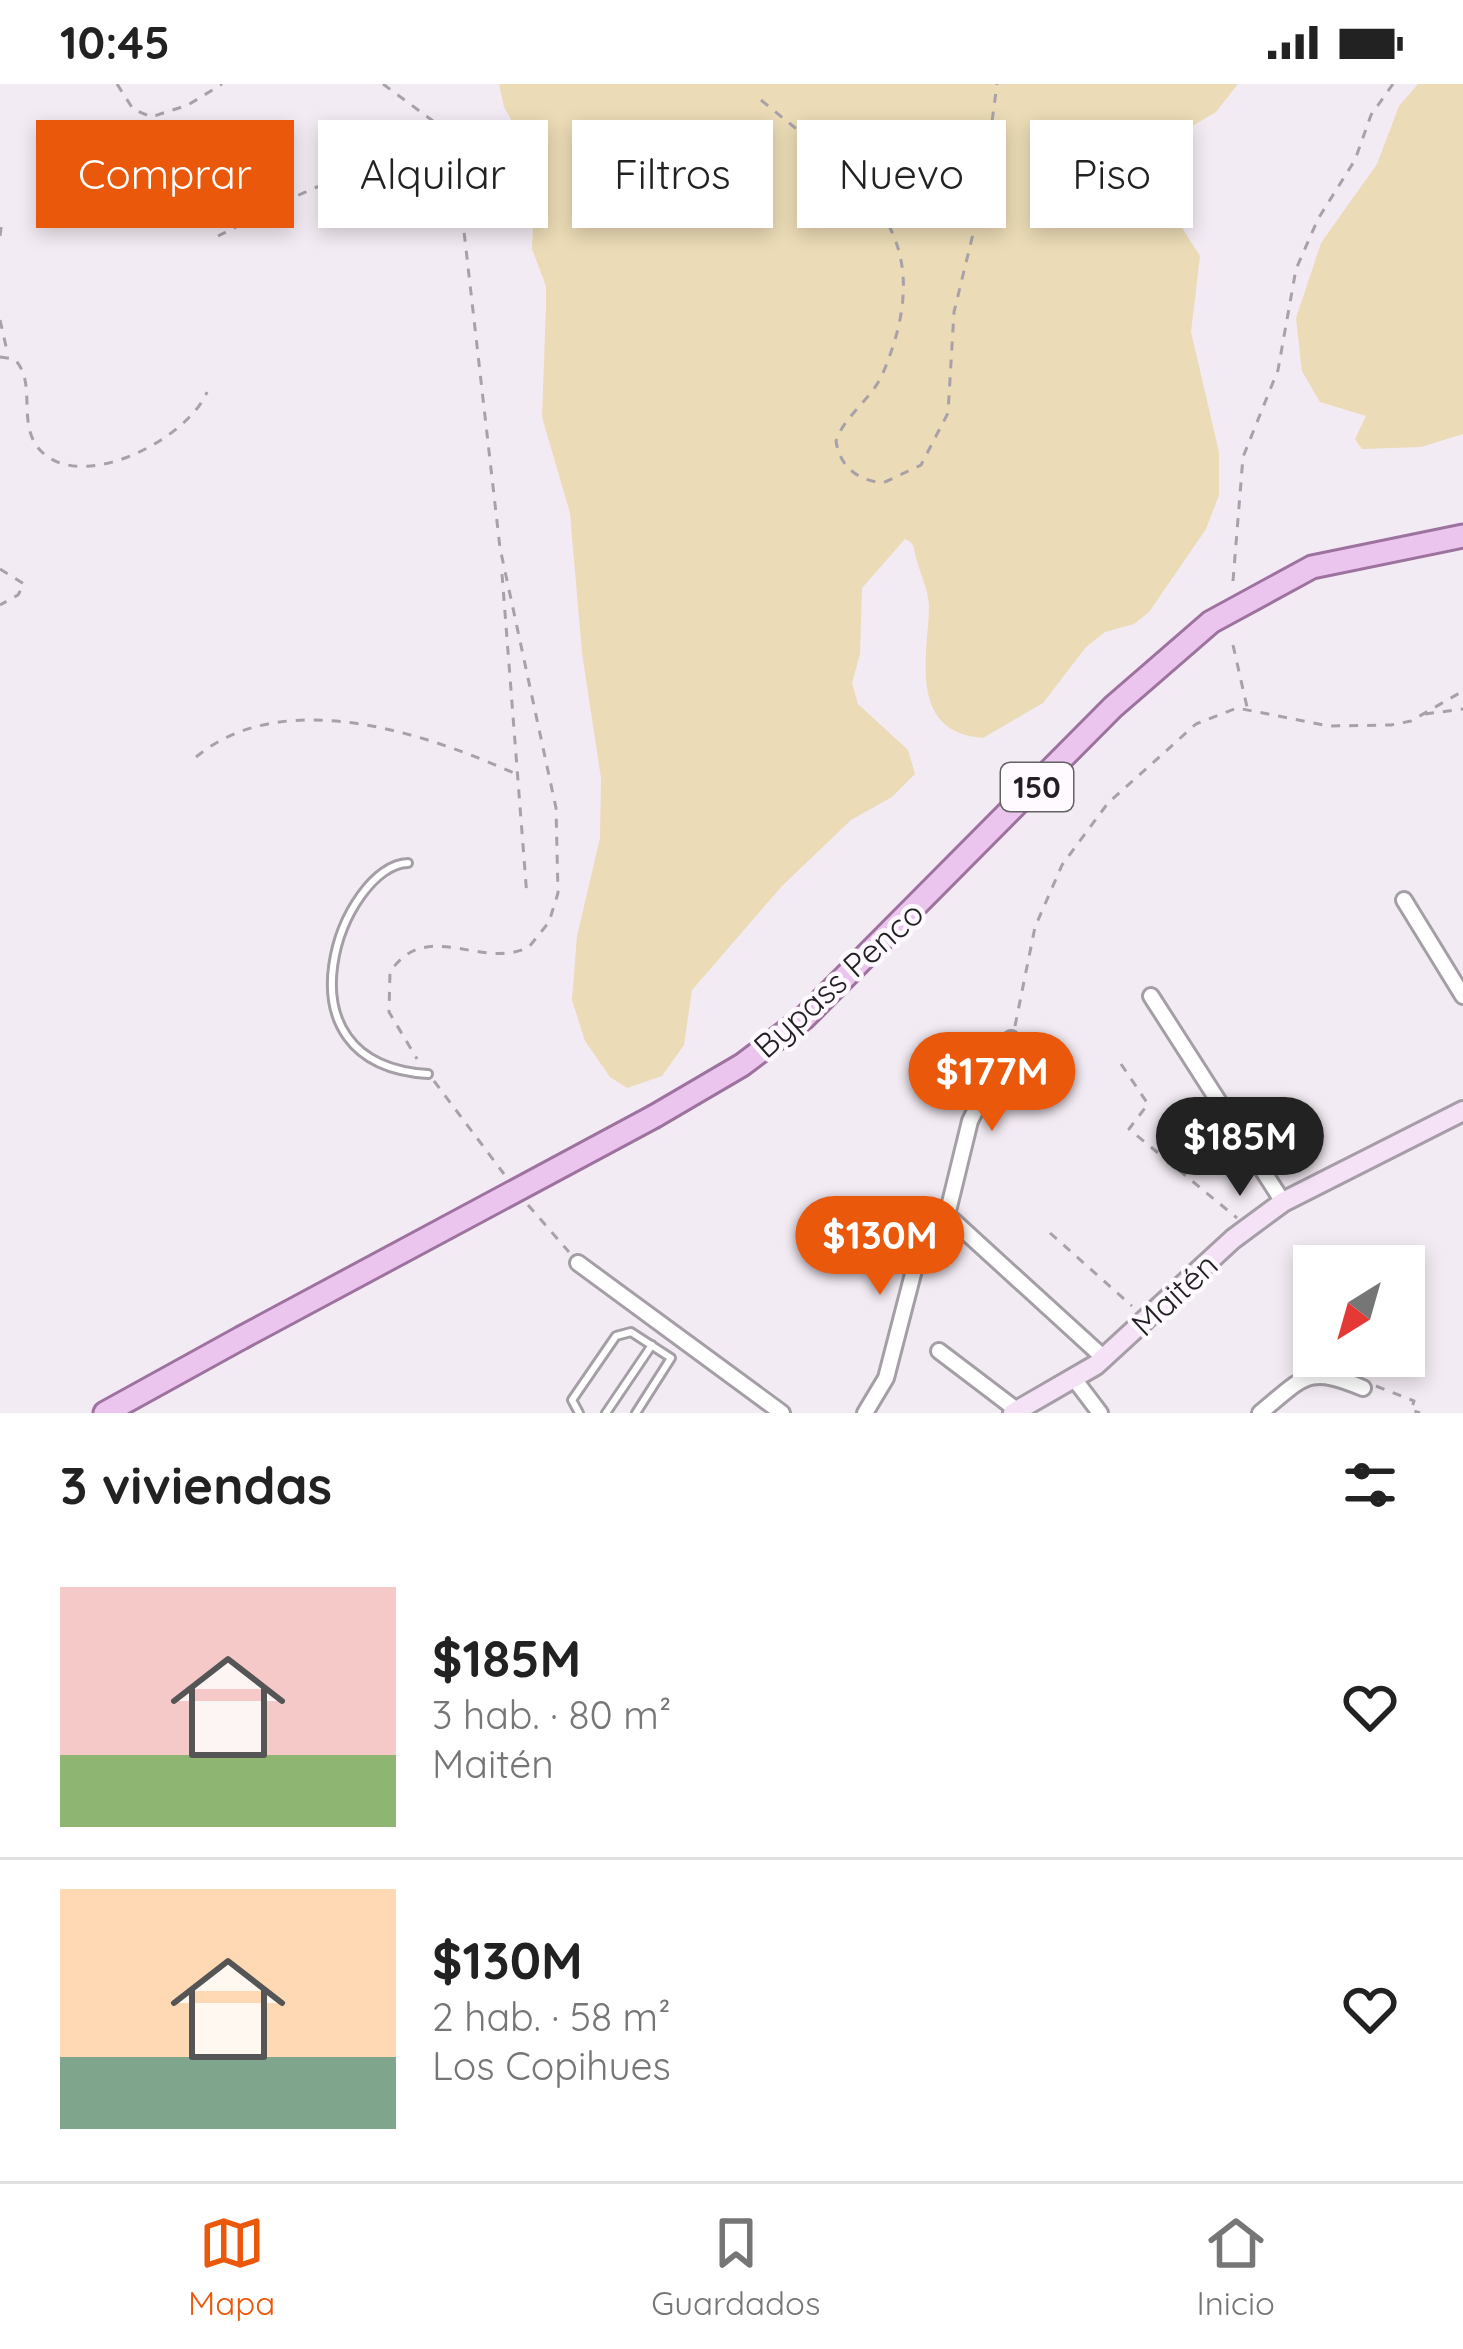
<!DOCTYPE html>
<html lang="es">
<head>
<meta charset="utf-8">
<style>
	body { margin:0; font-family:Quicksand,sans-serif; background:#f6f6f6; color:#222; height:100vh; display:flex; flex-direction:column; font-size:45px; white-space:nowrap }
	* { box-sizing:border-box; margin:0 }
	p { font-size:39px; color:#767676 }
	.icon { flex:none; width:66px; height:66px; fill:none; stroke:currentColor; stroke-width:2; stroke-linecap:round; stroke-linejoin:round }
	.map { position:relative; height:1329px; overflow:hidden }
	.drawer { display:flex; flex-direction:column; background:#fff; flex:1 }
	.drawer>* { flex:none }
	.banner { position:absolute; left:36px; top:36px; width:1392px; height:108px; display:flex; gap:24px }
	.needle { width:78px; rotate:217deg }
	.fabs { position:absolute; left:1293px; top:1161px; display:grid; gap:24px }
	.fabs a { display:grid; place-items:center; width:132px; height:132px; border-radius:0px; background:#fff; box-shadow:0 6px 18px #0003; font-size:60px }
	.price { position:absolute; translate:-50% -102px; padding:0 27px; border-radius:42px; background:#ea580c; color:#fff; font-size:39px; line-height:78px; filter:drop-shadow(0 3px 6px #0008) }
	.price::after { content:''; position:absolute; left:50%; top:72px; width:36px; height:27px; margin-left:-18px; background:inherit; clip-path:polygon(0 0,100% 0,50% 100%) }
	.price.on { background:#222; color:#fff }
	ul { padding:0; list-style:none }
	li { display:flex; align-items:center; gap:36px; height:300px; padding:0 60px }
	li+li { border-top:3px solid #e0e0e0 }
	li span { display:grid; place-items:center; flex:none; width:336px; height:240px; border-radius:0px; color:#555 }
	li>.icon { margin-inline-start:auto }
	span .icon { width:144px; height:144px; fill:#fffc; stroke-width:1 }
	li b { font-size:51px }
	h2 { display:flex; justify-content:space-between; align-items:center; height:144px; padding:0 60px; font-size:51px }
	.pill { padding:0 42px; border-radius:0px; background:#fff; box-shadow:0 6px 18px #0003; font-size:42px; line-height:108px }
	.pill.on { background:#ea580c; color:#fff }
	.status { display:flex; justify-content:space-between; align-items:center; height:84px; padding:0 60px; background:#fff; direction:ltr }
	.status svg { height:33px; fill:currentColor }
	.tab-bar { display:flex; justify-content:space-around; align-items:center; height:168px; border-top:3px solid #e0e0e0; background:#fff; font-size:33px; color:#767676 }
	.tab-bar a { display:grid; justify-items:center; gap:6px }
	.tab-bar .on { color:#ea580c }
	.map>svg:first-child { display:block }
	.green { fill:#ebdbb6 }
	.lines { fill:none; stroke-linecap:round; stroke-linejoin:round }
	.lane-casing { stroke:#a59ea6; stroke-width:12 }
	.street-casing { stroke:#a59ea6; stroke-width:20 }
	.secondary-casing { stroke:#a59ea6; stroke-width:24 }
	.primary-casing { stroke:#9d729f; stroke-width:27 }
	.path { stroke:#a8a2a8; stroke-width:3; stroke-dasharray:9 9; stroke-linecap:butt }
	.lane { stroke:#fff; stroke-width:6 }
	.street { stroke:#fff; stroke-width:14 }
	.secondary { stroke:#f5e2f7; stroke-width:18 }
	.primary { stroke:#ecc5ee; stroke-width:21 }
	.primary-bridge-casing { stroke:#9d729f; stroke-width:27; stroke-linecap:butt }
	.primary-bridge { stroke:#ecc5ee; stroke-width:21 }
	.labels { text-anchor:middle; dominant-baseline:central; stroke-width:9; stroke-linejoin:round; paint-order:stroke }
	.shield { fill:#fefaff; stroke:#646164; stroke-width:3 }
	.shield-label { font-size:30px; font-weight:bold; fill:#221f22 }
	.street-label { font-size:33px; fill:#221f22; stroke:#fefaff }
</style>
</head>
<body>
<div class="status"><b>10:45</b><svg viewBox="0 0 49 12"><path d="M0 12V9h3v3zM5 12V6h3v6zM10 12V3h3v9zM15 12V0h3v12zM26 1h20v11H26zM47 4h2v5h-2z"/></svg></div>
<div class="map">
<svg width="1463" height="1329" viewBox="0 0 1463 1329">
	<rect width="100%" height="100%" fill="#f3ebf3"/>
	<!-- green -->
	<path class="green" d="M 499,0 L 1238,0 L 1216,28 L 1159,62 L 1158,94 L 1165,117 L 1200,172 L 1191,248 L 1219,368 L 1219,411 L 1206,445 L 1149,528 L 1134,540 L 1105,548 L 1086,563 L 1043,619 L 983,654 C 907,648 928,571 929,523 C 929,507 921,492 917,477 C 913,464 916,460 905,455 L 862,504 L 860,570 L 852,599 L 858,620 L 908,666 L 915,690 L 892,713 L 851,736 L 782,802 L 692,906 L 684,961 L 662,992 L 627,1004 L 610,993 L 585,957 L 572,916 L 577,852 L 600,754 L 601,694 L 582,569 L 570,429 L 542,333 L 546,222 L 546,202 L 532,165 L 536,79 L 504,23 Z
		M 1418,0 L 1463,0 L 1463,350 L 1421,363 L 1362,365 L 1355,355 L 1366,332 L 1320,318 L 1302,287 L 1296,234 L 1321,159 L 1377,80 L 1399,22 Z"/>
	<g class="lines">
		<defs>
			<path id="lane" d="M 408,779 C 344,780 266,980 428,990
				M 579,1329 L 572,1316 L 616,1252 L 631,1248 L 671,1274 L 636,1329
				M 606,1329 L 652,1261"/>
			<path id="street" d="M 1404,816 L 1463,912
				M 1151,912 L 1283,1118
				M 946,1130 L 1105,1275
				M 578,1179 L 782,1329
				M 939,1267 L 1018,1327
				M 1075,1296 L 1100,1329
				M 865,1329 L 886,1294 L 914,1186 L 949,1123 L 970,1037 L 1011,955
				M 1260,1329 C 1305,1292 1307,1281 1363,1304"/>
			<path id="secondary" d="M 1013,1329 L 1096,1281 L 1233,1155 L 1283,1118 L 1463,1027"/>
			<path id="primary" d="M 655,1032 L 742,981 L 804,934 L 1113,623 L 1211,538 L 1312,483 L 1463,452
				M 105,1329 L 241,1254"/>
		</defs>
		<!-- lane casing -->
		<use href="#lane" class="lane-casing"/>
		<!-- street casing -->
		<use href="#street" class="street-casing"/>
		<!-- secondary casing -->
		<use href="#secondary" class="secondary-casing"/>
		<!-- primary casing -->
		<use href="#primary" class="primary-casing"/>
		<!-- path -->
		<path class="path" d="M 117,0 L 133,25 L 151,33 L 188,21 L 222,0
			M 383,0 L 433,37 L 457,86 L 500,464 L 556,724 L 558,809 L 549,838 L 529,863 C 481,887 427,833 390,888 L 389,928 L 417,975
			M 761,16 C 858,97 944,144 883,289 C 872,315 844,332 836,357 C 840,383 857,396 883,399 L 921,381 L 948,329 L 954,228 L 982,113 L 997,0
			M 0,152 L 2,137
			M 218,152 C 290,117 396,43 462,121
			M 0,236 L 8,271
			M 0,273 L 14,275 C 39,298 14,343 43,369 C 86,408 188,354 207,308
			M 0,485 L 24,500 L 18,511 L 0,521
			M 502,490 L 527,813
			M 1233,497 L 1243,373 L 1278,286 L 1296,185 L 1318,135 L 1355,76 L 1371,31 L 1393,0
			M 1233,561 L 1247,623
			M 1425,630 L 1463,625
			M 196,673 C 283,601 425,649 516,690
			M 1015,942 L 1035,843 L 1062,781 L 1108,719 L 1196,640 L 1237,624 L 1329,642 L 1391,641 L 1411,637 L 1463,607
			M 1121,980 L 1148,1020 L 1129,1045 L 1237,1134
			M 434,997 L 504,1090
			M 528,1121 L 569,1168
			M 1050,1149 L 1132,1222
			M 1376,1302 L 1414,1317 L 1411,1326 L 1420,1329"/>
		<!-- lane -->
		<use href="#lane" class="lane"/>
		<!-- street -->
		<use href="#street" class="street"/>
		<!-- secondary -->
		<use href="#secondary" class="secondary"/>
		<!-- primary -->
		<use href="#primary" class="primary"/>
		<defs>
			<path id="primary-bridge" d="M 241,1254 L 655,1032"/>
		</defs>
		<!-- primary-bridge casing -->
		<use href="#primary-bridge" class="primary-bridge-casing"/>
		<!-- primary-bridge -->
		<use href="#primary-bridge" class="primary-bridge"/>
	</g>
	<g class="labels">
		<!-- shield labels -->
		<rect class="shield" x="1001" y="679" width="72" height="48" rx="9"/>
		<g class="shield-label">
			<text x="1037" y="703">150</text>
		</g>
		<!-- street labels -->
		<g class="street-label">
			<text transform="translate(838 895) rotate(-42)">Bypass Penco</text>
			<text transform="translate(1174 1210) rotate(-43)">Maitén</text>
		</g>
	</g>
</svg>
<div class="fabs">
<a><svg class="needle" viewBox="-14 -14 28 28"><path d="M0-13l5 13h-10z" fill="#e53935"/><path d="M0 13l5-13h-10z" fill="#767676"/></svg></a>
</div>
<b class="price" style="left:992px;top:1050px">$177M</b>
<b class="price on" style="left:1240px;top:1115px">$185M</b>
<b class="price" style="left:880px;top:1214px">$130M</b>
<div class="banner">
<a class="pill on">Comprar</a>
<a class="pill">Alquilar</a>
<a class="pill">Filtros</a>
<a class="pill">Nuevo</a>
<a class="pill">Piso</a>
</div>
</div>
<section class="drawer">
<h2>3 viviendas<svg class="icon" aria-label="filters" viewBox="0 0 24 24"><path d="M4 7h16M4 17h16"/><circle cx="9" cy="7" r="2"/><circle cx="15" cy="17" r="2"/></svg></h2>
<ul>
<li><span style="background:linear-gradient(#f6c9c9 70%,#8fb573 0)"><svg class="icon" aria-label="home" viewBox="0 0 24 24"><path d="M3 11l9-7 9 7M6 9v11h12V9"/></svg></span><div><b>$185M</b><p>3 hab. · 80 m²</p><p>Maitén</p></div><svg class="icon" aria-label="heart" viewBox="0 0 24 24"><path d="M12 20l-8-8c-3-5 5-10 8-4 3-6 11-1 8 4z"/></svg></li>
<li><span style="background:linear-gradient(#ffd9b3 70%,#7fa58c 0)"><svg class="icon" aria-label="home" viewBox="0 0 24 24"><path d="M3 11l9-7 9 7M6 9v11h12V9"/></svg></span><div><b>$130M</b><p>2 hab. · 58 m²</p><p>Los Copihues</p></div><svg class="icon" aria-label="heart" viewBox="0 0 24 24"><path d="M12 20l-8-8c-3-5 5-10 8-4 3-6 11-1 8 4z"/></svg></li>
</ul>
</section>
<nav class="tab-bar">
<a class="on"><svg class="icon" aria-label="map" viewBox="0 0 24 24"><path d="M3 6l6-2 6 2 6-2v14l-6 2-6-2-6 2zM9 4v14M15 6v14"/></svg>Mapa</a>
<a><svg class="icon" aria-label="saved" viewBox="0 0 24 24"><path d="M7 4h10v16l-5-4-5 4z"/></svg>Guardados</a>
<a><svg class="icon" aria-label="home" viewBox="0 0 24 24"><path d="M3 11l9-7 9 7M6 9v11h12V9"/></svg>Inicio</a>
</nav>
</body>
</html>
